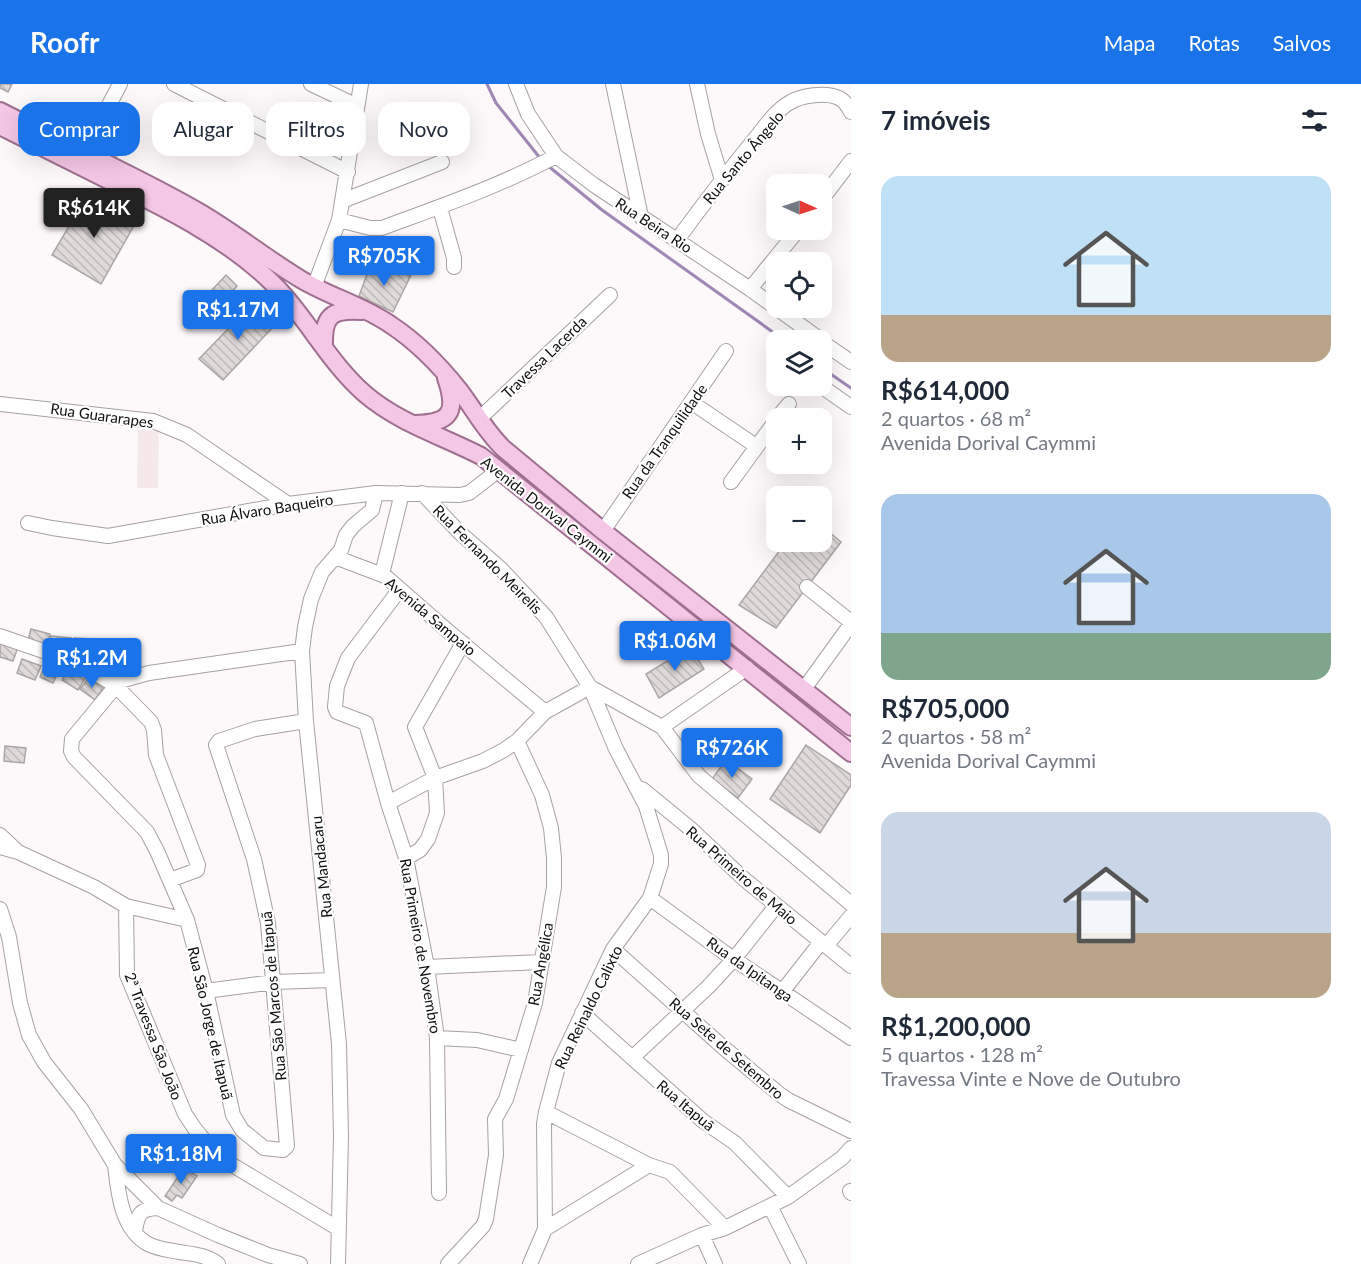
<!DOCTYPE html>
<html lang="pt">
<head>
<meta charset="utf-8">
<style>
	body { margin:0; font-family:Lato,sans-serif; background:#f2f2f3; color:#1f2937; height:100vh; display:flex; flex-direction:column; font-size:22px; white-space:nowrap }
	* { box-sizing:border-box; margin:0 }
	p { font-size:20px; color:#747a83 }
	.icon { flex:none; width:33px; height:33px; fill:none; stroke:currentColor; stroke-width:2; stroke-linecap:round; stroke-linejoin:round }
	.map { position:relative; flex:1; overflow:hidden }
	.drawer { display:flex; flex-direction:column; background:#fff; width:510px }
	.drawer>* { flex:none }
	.hud { position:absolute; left:18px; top:18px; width:570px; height:54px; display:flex; gap:12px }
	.needle { width:39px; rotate:93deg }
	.buttons { position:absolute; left:766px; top:90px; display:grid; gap:12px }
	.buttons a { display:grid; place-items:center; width:66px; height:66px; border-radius:12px; background:#fff; box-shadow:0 6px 24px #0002; font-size:30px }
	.price { position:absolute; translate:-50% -51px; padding:0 14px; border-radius:6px; background:#1a73e8; color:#fff; font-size:20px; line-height:39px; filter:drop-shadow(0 2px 3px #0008) }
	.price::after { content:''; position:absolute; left:50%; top:36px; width:18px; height:14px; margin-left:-9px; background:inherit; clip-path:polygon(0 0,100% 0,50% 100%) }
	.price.active { background:#222; color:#fff }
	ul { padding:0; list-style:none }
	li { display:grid; align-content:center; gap:12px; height:318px; padding:0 30px }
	li span { display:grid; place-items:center; height:186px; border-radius:18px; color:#555 }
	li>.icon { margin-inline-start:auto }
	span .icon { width:108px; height:108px; fill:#fffc; stroke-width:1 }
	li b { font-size:26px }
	h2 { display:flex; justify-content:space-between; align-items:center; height:72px; padding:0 30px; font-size:26px }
	.chip { padding:0 21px; border-radius:18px; background:#fff; box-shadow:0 6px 24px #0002; font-size:21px; line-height:54px }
	.chip.active { background:#1a73e8; color:#fff }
	header { display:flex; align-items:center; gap:36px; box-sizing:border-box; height:84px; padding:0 30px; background:#1a73e8; color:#fff }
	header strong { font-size:28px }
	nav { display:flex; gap:33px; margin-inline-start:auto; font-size:21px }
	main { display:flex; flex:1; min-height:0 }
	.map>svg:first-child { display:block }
	.built { fill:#f5e8ea }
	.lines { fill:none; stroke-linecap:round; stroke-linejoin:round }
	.stream { stroke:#9e87b5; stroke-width:3 }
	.building { fill:url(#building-back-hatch); stroke:#aaa6a5; stroke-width:1.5 }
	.minor-casing { stroke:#a6a1a2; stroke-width:16 }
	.major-casing { stroke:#9f6f90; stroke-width:20 }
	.minor { stroke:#fff; stroke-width:14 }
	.major { stroke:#f4c7e6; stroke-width:16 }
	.labels { text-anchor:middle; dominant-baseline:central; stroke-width:4.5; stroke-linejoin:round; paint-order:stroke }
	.street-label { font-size:15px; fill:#100f0f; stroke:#fff }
</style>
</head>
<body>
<header>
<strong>Roofr</strong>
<nav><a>Mapa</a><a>Rotas</a><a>Salvos</a></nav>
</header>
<main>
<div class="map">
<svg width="851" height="1180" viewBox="0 0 851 1180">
	<defs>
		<pattern id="building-back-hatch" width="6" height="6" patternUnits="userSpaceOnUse" patternTransform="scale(1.5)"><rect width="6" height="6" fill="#dfdad9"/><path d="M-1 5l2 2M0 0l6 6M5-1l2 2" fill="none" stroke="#bebab9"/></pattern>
	</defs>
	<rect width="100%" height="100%" fill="#fdf8f9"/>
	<!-- built -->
	<path class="built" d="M 138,346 L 159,347 L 158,404 L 137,404 Z"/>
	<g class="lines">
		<!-- stream -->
		<path class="stream" d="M 487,0 L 496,19 L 540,74
			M 547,81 L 602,126 L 784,256
			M 822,284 L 851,304"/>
	</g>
	<!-- building -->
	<path class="building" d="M 0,0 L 12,0 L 8,8 L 0,4 Z
		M 104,54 L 122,62 L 116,74 L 98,66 Z
		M 88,110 L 136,138 L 101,200 L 52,171 Z
		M 370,182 L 411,191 L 393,228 L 359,212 Z
		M 226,191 L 237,202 L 212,231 L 199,220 Z
		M 254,218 L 276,240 L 223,296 L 199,275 Z
		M 822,442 L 841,458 L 776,544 L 739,521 L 786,458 L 822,458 Z
		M 31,545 L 50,550 L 47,564 L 27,560 Z
		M 51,552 L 71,554 L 69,568 L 50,566 Z
		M 74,554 L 94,555 L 94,570 L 74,569 Z
		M 0,557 L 18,563 L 13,577 L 0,573 Z
		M 111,560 L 112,580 L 97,581 L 96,561 Z
		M 690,563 L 704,585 L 659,614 L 646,590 Z
		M 114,564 L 128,564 L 129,584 L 115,584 Z
		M 22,575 L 41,582 L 35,596 L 17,589 Z
		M 47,576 L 61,582 L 53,599 L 40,593 Z
		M 70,583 L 86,593 L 78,606 L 62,596 Z
		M 89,594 L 103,604 L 95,616 L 80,605 Z
		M 806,661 L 851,691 L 851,701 L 820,749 L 770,715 Z
		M 5,662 L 26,664 L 24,679 L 4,677 Z
		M 726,676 L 752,695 L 738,714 L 712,695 Z
		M 184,1084 L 197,1092 L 182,1114 L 177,1111 L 172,1117 L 165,1112 Z"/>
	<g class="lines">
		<defs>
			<path id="minor" d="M 174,0 L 348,88
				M 311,0 L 357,22
				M 516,0 L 528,30 L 556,72 L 594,101 L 750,205 L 821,256
				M 613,0 L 641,133
				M 697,0 L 708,50 L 722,96
				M 84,69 L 120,0
				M 822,115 L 851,77
				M 342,117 L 442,78
				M 440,124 L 454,174 L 454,183
				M 339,136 L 370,144 L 382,144 C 441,122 500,102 556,72
				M 677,156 C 702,122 727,89 754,56 C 764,44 775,27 789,19 C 801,11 826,8 839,14 C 845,17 848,22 851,28
				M 314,203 L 339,136 L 361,0
				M 750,205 L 798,146
				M 822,258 L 851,278
				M 821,302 L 851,323
				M 691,318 L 756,362
				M 0,320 L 153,337 L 187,351 L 288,420
				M 777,334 L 789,320
				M 479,335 L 610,211
				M 731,398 L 777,335
				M 422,409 L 460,449 L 501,485 L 546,533 L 590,603 L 616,665 L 646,722 L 661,771 L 661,780 L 650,814 L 613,865 L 559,979 L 546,1028 L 544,1040 L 545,1145 L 530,1180
				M 28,439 L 52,444 L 108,452 L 288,420 L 376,409 L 460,411 L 469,409 L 499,386
				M 603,447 L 726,267
				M 335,473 L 385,492 L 449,548 L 545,628
				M 382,490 L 402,409
				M 807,503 L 851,538
				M 400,505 L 348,574 L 337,602 L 335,623 L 337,628 L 366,639 L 388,719 L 406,774 L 427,883 L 437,954 L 439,1109
				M 0,552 L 78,579 L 115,601 L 151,638 L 154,646 L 156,671 L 198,781 L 197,786 L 170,796
				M 302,567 L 149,589 L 120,597 L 72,655 L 71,667 L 74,673 L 147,748 L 157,767 L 187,836 L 206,907 L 233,1031 L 242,1046 L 264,1064 L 283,1066 L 287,1062 L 268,839 L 254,775 L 216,661 L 219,657 L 255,645 L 306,637
				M 590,603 L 662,643 L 699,692 L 851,820
				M 804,605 L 851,540
				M 662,643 L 747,584
				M 642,705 L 692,746 L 744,795 L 851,882
				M 388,719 L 435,694 L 483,677 L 504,666 L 517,657 L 545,628 L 590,603
				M 0,751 L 17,767
				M 0,763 L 18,768 L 94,803 L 126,822 L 187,836
				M 406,774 L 420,766 L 428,755 L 437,729 L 435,694 L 415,643 L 463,559
				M 650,814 L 725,869 L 851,954
				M 126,822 L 127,891 L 185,1030 C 197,1050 210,1065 229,1079 L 339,1145
				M 0,825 L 9,853 L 20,919 L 29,951 L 44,978 L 81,1025 L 115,1081 L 158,1124 L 218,1151 L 268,1171 L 300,1180
				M 826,862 L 851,832
				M 613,865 L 724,964 L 778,1009 L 788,1016 L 851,1047
				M 427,883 L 541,878
				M 206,907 L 274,898 L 332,896
				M 782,908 L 821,858
				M 582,929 L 703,1037 L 735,1059 L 788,1113
				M 437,954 L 477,956 L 521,966
				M 632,974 L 708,903 L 734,875 L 776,822
				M 546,1028 L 649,1081 L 670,1088 L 725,1144
				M 115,1081 C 118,1108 121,1145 148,1160 C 157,1165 169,1166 179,1168 C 193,1170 207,1171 218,1180
				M 850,1107 L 851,1109
				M 770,1122 L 799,1180
				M 545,1145 L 649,1081
				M 135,1147 C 138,1129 140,1125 158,1124
				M 702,1151 L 715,1180
				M 338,1180 L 341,1052 L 339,960 L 306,637 L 302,567 L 305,543 L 311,515 L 322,488 L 341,466 L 346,451 L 353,442 L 372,426 L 376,409
				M 448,1180 L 483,1142 L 486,1135 L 496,1071 L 495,1035 L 506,1015 L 535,919 L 554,803 L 554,774 L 551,744 L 542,711 L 517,657
				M 638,1180 L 702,1151 L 725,1144 L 788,1113 L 842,1074 L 851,1064"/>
			<path id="major" d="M 0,27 C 66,61 135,91 199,128 C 235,149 267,175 302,196 C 331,213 364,222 391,241 C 417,258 441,283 460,307 C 475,327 486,348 504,365 L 603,447 L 851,643
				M 0,42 C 38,61 76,80 114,99 C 167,125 221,152 265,192 C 304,227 326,276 365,310 C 399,339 442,352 481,372 L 851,669
				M 324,264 C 323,232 330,225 362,227
				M 415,340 C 450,339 458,329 446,294"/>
		</defs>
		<!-- minor casing -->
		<use href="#minor" class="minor-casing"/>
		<!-- major casing -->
		<use href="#major" class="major-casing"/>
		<!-- minor -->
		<use href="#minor" class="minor"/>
		<!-- major -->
		<use href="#major" class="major"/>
	</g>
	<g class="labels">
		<!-- street labels -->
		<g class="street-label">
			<text transform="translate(743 73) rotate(-50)">Rua Santo Ângelo</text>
			<text transform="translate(654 141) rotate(33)">Rua Beira Rio</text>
			<text transform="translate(544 273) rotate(-44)">Travessa Lacerda</text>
			<text transform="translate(102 331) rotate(8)">Rua Guararapes</text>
			<text transform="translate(664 357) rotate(-55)">Rua da Tranquilidade</text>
			<text transform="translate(267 425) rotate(-9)">Rua Álvaro Baqueiro</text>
			<text transform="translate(547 425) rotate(38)">Avenida Dorival Caymmi</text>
			<text transform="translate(488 475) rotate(45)">Rua Fernando Meirelis</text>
			<text transform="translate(431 532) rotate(40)">Avenida Sampaio</text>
			<text transform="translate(321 783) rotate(-96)">Rua Mandacaru</text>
			<text transform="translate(742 791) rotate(41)">Rua Primeiro de Maio</text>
			<text transform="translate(421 862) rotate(80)">Rua Primeiro de Novembro</text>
			<text transform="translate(540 880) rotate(-80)">Rua Angélica</text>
			<text transform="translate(750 885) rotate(35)">Rua da Ipitanga</text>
			<text transform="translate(273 912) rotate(-95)">Rua São Marcos de Itapuã</text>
			<text transform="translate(588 923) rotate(-64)">Rua Reinaldo Calixto</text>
			<text transform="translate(211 939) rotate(77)">Rua São Jorge de Itapuã</text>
			<text transform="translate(154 952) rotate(69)">2ª Travessa São João</text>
			<text transform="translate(727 964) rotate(41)">Rua Sete de Setembro</text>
			<text transform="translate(686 1021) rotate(40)">Rua Itapuã</text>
		</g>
	</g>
</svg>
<div class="buttons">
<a><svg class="needle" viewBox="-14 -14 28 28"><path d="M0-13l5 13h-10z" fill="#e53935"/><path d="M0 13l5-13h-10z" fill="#747a83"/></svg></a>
<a><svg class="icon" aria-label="locate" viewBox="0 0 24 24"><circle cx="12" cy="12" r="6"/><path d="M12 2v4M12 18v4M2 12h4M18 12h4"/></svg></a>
<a><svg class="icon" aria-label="layers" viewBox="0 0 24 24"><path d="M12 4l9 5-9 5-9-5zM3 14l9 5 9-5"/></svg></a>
<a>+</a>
<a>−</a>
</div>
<b class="price active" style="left:94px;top:155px">R$614K</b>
<b class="price" style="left:384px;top:203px">R$705K</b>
<b class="price" style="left:238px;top:257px">R$1.17M</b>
<b class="price" style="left:675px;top:588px">R$1.06M</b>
<b class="price" style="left:92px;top:605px">R$1.2M</b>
<b class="price" style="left:732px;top:695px">R$726K</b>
<b class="price" style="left:181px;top:1101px">R$1.18M</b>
<div class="hud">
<a class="chip active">Comprar</a>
<a class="chip">Alugar</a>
<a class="chip">Filtros</a>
<a class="chip">Novo</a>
</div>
</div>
<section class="drawer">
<h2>7 imóveis<svg class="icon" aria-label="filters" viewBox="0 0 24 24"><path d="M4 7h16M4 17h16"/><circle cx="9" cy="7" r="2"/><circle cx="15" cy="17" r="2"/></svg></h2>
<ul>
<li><span style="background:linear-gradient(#bfe0f5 75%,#b9a48a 0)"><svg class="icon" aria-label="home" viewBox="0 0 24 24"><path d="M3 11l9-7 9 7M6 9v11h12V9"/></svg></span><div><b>R$614,000</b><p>2 quartos · 68 m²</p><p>Avenida Dorival Caymmi</p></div></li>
<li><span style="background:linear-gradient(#a9c7e8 75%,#7fa58c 0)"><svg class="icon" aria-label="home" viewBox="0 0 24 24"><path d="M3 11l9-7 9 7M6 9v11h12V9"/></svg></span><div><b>R$705,000</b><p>2 quartos · 58 m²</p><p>Avenida Dorival Caymmi</p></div></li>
<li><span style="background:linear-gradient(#c9d6e8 65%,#b9a48a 0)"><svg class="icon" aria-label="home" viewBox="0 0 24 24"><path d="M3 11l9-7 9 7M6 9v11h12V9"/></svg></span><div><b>R$1,200,000</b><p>5 quartos · 128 m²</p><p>Travessa Vinte e Nove de Outubro</p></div></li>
</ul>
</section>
</main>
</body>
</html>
